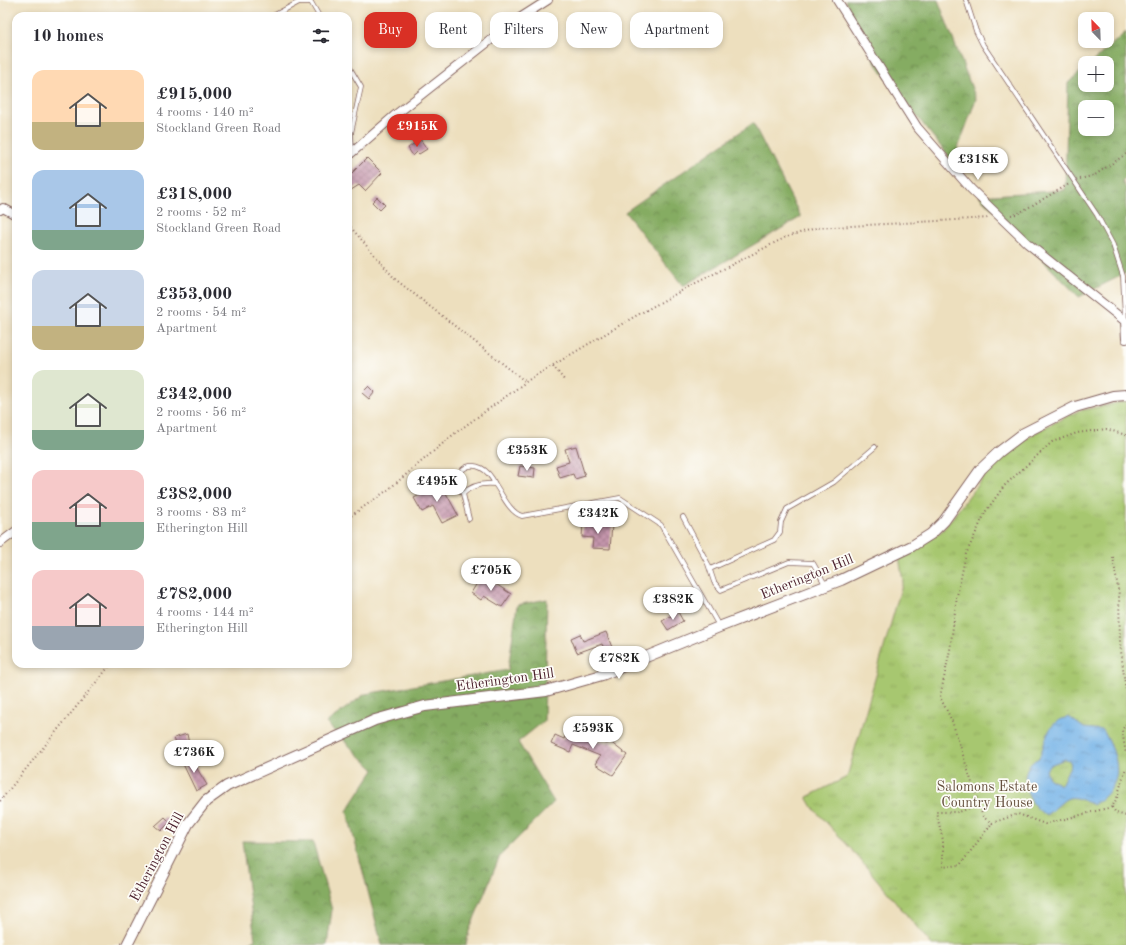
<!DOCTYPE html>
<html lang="en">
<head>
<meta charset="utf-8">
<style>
	body { margin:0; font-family:"Old Standard TT",serif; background:#f2f2f3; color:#2b2b33; height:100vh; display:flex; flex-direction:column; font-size:15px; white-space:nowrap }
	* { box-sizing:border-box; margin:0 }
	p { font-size:13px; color:#7c7c81 }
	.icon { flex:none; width:22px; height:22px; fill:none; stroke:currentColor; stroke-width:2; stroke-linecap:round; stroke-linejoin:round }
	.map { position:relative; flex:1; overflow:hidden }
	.sheet { position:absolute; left:12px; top:12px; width:340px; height:656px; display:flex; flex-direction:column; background:#fff; border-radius:12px; box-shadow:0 2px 6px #0003 }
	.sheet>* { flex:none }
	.banner { position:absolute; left:364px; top:12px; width:380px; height:36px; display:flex; gap:8px }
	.needle { width:26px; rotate:337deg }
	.controls { position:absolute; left:1078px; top:12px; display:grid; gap:8px }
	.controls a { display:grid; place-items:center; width:36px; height:36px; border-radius:8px; background:#fff; box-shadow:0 2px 6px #0003; font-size:20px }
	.price { position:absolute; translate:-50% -34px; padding:0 9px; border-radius:14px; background:#fff; color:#222; font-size:13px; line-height:26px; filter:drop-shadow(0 1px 2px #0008) }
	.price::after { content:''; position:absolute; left:50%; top:24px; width:12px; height:9px; margin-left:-6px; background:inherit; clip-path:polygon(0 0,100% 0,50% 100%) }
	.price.selected { background:#d93025; color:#fff }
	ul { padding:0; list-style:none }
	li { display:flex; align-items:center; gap:12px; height:100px; padding:0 20px }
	li span { display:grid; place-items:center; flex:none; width:112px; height:80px; border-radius:12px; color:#555 }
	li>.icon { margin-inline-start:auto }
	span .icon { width:48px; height:48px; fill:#fffc; stroke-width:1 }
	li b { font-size:17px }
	h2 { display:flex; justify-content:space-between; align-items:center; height:48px; padding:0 20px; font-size:17px }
	.chip { padding:0 14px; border-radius:12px; background:#fff; box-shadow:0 2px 6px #0003; font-size:14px; line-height:36px }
	.chip.selected { background:#d93025; color:#fff }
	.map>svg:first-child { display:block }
	.forest { fill:url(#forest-crowns); stroke:#686646; fill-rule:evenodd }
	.park { fill:url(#park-tufts); stroke:#78734d }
	.water { fill:url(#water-ripples); stroke:#5e6889; fill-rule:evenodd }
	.building { fill:url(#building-cross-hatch) }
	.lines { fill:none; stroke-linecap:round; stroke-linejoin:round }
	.service-casing { stroke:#83625e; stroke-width:5.5 }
	.minor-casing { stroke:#83625e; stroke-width:10 }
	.tertiary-casing { stroke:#83625e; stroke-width:12 }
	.path { stroke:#83625e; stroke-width:2; stroke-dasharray:1 3; stroke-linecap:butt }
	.service { stroke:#fff; stroke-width:4 }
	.minor { stroke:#fff; stroke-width:8 }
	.tertiary { stroke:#fff; stroke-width:10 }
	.labels { text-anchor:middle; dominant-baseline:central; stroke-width:3.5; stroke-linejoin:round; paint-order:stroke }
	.street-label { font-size:14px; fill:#4a1f2b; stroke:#fdfcf7 }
	.park-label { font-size:14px; fill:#66513f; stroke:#fdfcf7 }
</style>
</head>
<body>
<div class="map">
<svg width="1126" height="945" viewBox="0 0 1126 945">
	<defs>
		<pattern id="forest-crowns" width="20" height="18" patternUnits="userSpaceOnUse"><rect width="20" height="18" fill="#85ac62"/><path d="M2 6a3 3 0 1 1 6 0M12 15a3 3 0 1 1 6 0" fill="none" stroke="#6f8b51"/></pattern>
		<pattern id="park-tufts" width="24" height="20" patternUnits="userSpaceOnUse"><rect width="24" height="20" fill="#a7c76f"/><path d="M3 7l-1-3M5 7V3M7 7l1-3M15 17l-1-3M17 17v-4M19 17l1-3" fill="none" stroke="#91aa60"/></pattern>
		<pattern id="water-ripples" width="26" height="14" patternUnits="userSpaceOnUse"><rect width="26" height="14" fill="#73b2e7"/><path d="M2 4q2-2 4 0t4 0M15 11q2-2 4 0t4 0" fill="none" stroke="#6090bb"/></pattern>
		<pattern id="building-cross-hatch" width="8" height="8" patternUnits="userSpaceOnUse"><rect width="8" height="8" fill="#c495ac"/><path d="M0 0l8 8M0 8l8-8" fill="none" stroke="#a1798c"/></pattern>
	</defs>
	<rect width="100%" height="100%" fill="#fdfcf7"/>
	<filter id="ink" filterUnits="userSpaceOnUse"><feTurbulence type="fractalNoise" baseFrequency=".025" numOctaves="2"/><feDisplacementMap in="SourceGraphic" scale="8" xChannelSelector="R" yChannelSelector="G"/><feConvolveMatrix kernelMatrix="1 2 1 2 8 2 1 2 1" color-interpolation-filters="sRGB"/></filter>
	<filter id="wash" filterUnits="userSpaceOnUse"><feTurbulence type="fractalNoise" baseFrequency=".012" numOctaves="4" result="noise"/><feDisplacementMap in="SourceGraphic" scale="16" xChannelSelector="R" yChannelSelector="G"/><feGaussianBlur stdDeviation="0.9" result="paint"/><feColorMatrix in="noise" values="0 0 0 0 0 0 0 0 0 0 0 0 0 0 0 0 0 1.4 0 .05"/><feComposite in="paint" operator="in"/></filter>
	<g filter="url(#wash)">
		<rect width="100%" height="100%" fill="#eddfbe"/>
		<!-- forest -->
		<path class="forest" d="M 845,0 L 938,0 L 976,99 L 953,162 L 877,66 Z
			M 1126,32 L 1126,177 L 1122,181 L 1126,188 L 1126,273 L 1079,297 L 979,196 L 1065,190 L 1068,83 L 1085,68 L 1085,85 L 1107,85 L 1107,63 L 1091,63 ZM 1085,107 L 1107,107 L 1107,129 L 1085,129 Z
			M 753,123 L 801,217 L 683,286 L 625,212 Z
			M 547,599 L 544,721 L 518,742 L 554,802 L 500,856 L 469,931 L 466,945 L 382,945 L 347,811 L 374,770 L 326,723 L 365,694 L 508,670 L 517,605 Z
			M 242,841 L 313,842 L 332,910 L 327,945 L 242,945 L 255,940 Z"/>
		<!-- park -->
		<path class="park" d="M 1126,401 L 1126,945 L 932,945 L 852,850 L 814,809 L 807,797 L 847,777 L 903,581 L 899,557 L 931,539 L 943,530 L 994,463 L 1017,445 L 1038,431 L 1078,411 Z"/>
		<!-- water -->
		<path class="water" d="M 1069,717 L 1084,728 L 1103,730 C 1120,760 1126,785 1093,805 C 1064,790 1068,800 1046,815 C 1027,806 1014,769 1039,758 C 1047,740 1046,721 1069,717 ZM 1065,759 L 1069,760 L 1071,764 L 1061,785 L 1049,779 L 1046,770 L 1050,765 Z"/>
		<g id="blocks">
			<!-- building -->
			<path class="building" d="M 420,139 L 427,149 L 419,154 L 417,152 L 413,156 L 408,148 Z
				M 367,158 L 382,173 L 365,191 L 359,185 L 348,192 L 348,177 Z
				M 377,197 L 385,205 L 380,210 L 372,202 Z
				M 369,386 L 375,392 L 369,399 L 362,393 Z
				M 576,446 L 585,476 L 575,479 L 573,474 L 560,478 L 556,466 L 569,462 L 565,449 Z
				M 520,466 L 535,468 L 534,478 L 518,476 Z
				M 441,484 L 458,515 L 442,523 L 433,506 L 422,512 L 414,498 Z
				M 583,523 L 612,525 L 610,549 L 592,548 L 593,538 L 582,537 Z
				M 482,575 L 511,594 L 502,607 L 484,596 L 481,600 L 471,593 Z
				M 678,612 L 683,621 L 668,630 L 662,621 Z
				M 606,632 L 613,650 L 606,653 L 602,644 L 577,653 L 571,638 L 580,634 L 583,641 Z
				M 568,730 L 576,734 L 577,731 L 607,744 L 609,741 L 627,755 L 613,775 L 595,764 L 600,756 L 573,745 L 570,752 L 551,744 L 555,735 L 564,739 Z
				M 187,734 L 189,744 L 177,747 L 174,738 Z
				M 190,757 L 207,785 L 196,791 L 182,762 Z
				M 165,817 L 170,822 L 161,831 L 155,826 Z"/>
		</g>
	</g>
	<g filter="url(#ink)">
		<use href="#blocks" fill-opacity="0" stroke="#83625e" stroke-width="1"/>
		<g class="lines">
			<defs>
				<path id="service" d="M 966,0 L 976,31 L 983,45 L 1097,215 L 1113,245 L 1123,276 L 1125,320
					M 273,16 L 299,2 L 311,2 L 319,16
					M 348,65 L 361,87 L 351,133 L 352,152
					M 463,494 C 446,468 480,451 495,484
					M 683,517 L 708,564 L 714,582 L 721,590 L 789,562 L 813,563 L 826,586
					M 469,519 L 463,494 C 471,485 484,483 495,484 C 502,494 510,513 522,516 L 620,498 L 661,525 L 719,626
					M 710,569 L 774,540 L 780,532 L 781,522 L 787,509 L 834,482 L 875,447"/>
				<path id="minor" d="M 837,0 L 917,127 L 971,189 L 1027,243 L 1125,321 L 1126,339
					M 348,156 L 394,116 L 515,21 L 548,0
					M 0,210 L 3,208 L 16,215
					M 0,543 L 16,531"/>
				<path id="tertiary" d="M 127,945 L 188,824 L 206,801 L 227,786 L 375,720 L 425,706 L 546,691 L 602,675 L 719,627 L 841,580 L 912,546 L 931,534 L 944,521 L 981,469 L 999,452 L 1024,433 L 1075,407 L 1113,396 L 1126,395"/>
			</defs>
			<!-- service casing -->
			<use href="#service" class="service-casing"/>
			<!-- minor casing -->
			<use href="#minor" class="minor-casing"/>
			<!-- tertiary casing -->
			<use href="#tertiary" class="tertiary-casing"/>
			<!-- path -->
			<path class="path" d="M 1080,179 L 1095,175 L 1126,154
				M 1011,215 L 1017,214 L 1069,184
				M 348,224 L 395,279 L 526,382
				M 553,366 L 565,381
				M 1126,435 L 1106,429 L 1077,433 L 1052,442 L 1004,486 L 986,511 L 966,554 L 957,596 L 950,650 L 940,697 L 952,721 L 983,817 L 992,823 L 1018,814 L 1045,824 L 1112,807 L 1117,798 L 1126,767
				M 348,518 L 389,489 L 454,434 L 530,379 L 632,318 L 692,285 L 786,237 L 816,228 L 989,218
				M 1113,557 L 1119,595 L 1120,643 L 1126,692
				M 1126,724 L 1122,730 L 1126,754
				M 0,801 L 111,664
				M 980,804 L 959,812 L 936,812 L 943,840 L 943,867 L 960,865 L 992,823
				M 1112,807 L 1116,813 L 1126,816"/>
			<!-- service -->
			<use href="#service" class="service"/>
			<!-- minor -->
			<use href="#minor" class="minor"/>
			<!-- tertiary -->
			<use href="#tertiary" class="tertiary"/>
		</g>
	</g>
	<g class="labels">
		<!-- street labels -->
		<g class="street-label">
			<text transform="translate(807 577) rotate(-22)">Etherington Hill</text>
			<text transform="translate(505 680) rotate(-8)">Etherington Hill</text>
			<text transform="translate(157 857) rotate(-62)">Etherington Hill</text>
		</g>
		<!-- park labels -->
		<g class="park-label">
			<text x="987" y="787">Salomons Estate<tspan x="987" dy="16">Country House</tspan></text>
		</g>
	</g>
</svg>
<div class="controls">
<a><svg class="needle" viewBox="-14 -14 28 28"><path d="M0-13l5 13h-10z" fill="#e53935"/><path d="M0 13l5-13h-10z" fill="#7c7c81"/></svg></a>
<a>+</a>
<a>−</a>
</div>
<b class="price selected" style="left:417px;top:148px">£915K</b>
<b class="price" style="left:978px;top:181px">£318K</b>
<b class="price" style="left:527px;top:472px">£353K</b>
<b class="price" style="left:437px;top:503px">£495K</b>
<b class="price" style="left:598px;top:535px">£342K</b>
<b class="price" style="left:491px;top:592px">£705K</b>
<b class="price" style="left:673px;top:621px">£382K</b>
<b class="price" style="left:619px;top:680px">£782K</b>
<b class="price" style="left:593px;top:750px">£593K</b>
<b class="price" style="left:194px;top:774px">£736K</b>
<div class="banner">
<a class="chip selected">Buy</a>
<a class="chip">Rent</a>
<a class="chip">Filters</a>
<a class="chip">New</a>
<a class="chip">Apartment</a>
</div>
<section class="sheet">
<h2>10 homes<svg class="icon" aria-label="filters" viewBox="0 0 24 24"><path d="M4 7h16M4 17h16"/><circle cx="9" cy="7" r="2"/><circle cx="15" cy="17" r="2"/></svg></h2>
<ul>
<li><span style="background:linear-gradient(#ffd9b3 65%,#c2b280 0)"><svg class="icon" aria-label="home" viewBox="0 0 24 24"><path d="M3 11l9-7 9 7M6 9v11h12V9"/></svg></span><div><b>£915,000</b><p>4 rooms · 140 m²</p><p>Stockland Green Road</p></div></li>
<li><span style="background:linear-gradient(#a9c7e8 75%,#7fa58c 0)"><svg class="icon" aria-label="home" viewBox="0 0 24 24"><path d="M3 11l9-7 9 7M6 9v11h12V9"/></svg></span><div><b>£318,000</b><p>2 rooms · 52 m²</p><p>Stockland Green Road</p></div></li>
<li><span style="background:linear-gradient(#c9d6e8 70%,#c2b280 0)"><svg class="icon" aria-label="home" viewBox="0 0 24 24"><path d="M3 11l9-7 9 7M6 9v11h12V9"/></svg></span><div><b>£353,000</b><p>2 rooms · 54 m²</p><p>Apartment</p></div></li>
<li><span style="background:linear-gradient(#dfe7d0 75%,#7fa58c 0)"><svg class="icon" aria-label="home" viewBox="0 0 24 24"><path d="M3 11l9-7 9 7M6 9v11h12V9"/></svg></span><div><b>£342,000</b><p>2 rooms · 56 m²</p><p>Apartment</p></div></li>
<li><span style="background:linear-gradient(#f6c9c9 65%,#7fa58c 0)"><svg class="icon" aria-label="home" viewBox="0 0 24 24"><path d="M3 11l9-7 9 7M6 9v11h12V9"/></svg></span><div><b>£382,000</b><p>3 rooms · 83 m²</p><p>Etherington Hill</p></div></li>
<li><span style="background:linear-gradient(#f6c9c9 70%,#9aa5b1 0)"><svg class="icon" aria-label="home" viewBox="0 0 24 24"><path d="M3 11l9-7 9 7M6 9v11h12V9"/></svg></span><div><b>£782,000</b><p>4 rooms · 144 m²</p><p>Etherington Hill</p></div></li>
</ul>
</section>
</div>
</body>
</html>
